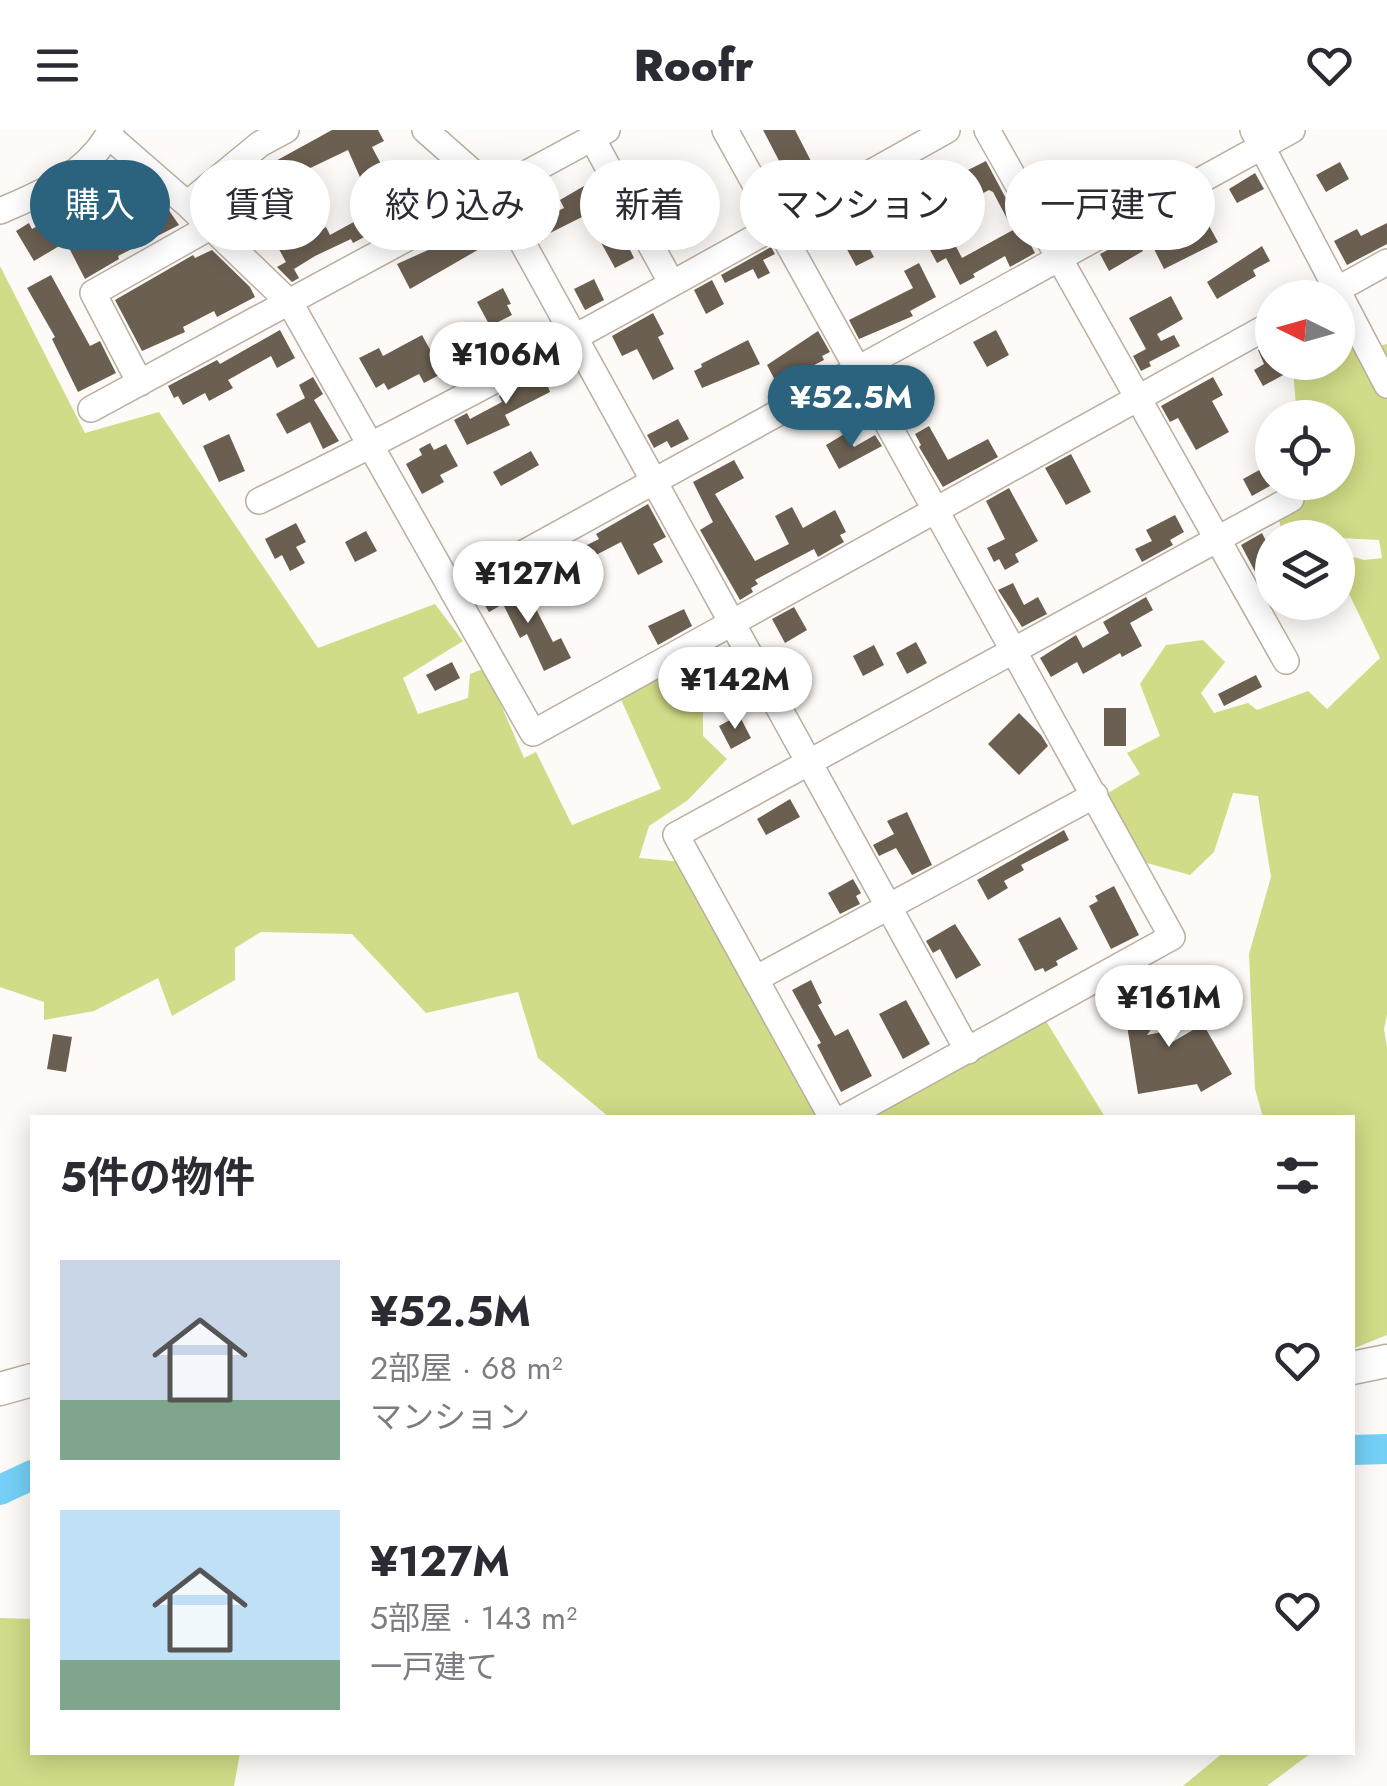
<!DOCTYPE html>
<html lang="ja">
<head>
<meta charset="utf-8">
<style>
	body { margin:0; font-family:Jost,"Noto Sans JP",sans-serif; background:#f2f2f3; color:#2b2b33; height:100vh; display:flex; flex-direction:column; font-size:38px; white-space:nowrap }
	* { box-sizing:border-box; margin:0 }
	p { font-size:32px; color:#7c7c81 }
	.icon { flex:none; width:55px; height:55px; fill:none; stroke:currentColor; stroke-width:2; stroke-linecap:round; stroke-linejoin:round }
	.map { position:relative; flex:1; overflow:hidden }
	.drawer { position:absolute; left:30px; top:985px; width:1325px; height:640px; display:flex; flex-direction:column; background:#fff; border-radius:0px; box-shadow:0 5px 25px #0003 }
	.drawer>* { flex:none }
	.top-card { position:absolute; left:30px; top:30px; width:1328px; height:90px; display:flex; gap:20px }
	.needle { width:65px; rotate:275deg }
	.controls { position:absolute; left:1255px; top:150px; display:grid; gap:20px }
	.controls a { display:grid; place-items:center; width:100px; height:100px; border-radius:50%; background:#fff; box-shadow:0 5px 25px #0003; font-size:50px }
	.price { position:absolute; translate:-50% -85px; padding:0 22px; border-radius:35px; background:#fff; color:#222; font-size:32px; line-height:65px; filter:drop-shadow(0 2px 5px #0008) }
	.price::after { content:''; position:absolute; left:50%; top:60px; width:30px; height:22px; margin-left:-15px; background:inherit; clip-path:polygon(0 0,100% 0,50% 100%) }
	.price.active { background:#2b627d; color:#fff }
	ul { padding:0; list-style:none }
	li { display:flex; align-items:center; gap:30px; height:250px; padding:0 30px }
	li span { display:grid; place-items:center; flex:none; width:280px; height:200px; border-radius:0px; color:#555 }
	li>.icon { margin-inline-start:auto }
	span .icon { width:120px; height:120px; fill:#fffc; stroke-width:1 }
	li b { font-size:42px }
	h2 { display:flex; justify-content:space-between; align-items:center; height:120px; padding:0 30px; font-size:42px }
	.tag { padding:0 35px; border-radius:45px; background:#fff; box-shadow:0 5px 25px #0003; font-size:35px; line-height:90px }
	.tag.active { background:#2b627d; color:#fff }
	header { display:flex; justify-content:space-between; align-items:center; height:130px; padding:0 30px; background:#fff; font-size:45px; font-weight:800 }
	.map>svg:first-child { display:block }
	.green { fill:#d2db87 }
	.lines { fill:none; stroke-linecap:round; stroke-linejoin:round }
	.river { stroke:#74d0f6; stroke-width:30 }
	.building { fill:#6b5f51 }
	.minor-casing { stroke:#bbae9f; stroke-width:28 }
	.major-casing { stroke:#bbae9f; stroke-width:35 }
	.minor { stroke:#fff; stroke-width:25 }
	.major { stroke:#fff; stroke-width:32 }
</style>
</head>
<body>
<header><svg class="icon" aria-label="menu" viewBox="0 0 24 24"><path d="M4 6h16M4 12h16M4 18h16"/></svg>Roofr<svg class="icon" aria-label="heart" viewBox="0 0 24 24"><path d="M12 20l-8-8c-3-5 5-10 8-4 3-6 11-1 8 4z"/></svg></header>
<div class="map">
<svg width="1387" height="1656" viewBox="0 0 1387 1656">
	<rect width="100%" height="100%" fill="#fdfaf7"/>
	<!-- green -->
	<path class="green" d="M 0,136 L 85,303 L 159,282 L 318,518 L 435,474 L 463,511 L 403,548 L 418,584 L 468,568 L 470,544 L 485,538 L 524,628 L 536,622 L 572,695 L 661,659 L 619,565 L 669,538 L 676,561 L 727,544 L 736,566 L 703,582 L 703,606 L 727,629 L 688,670 L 649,696 L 639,728 L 683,732 L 817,987 L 609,987 L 538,928 L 518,862 L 426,883 L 352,804 L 261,802 L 235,818 L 235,850 L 172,886 L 158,848 L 94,881 L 44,890 L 44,872 L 0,857 Z
		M 1338,176 L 1358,220 L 1387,214 L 1387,885 L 1384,899 L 1387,917 L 1387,1205 L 1352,1219 L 1352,988 L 1263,987 L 1255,959 L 1249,824 L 1271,747 L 1258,666 L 1233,663 L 1214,722 L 1190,745 L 1143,732 L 1108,663 L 1140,644 L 1127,623 L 1160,606 L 1140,554 L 1166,515 L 1203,510 L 1225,532 L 1201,563 L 1214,583 L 1248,573 L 1257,580 L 1308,561 L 1327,579 L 1380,528 L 1338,441 L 1343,424 L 1364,430 L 1382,428 L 1379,410 L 1282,405 L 1279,388 L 1325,358 L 1323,353 L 1338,352 L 1338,288 L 1297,287 L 1293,241 L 1298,233 L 1338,232 Z
		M 1046,891 L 1105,987 L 861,988 Z
		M 0,1488 L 32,1489 L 32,1622 L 240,1623 L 234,1656 L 0,1656 Z
		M 1224,1622 L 1311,1622 L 1311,1623 L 1267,1656 L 1183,1656 Z"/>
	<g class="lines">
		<!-- river -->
		<path class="river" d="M 1352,1320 L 1387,1319
			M 0,1360 L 32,1345"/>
	</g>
	<!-- building -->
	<path class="building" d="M 332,0 L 378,0 L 384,11 L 372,17 L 398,66 L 374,79 L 348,20 L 281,52 L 272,33 Z
		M 763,0 L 795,0 L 813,35 L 803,41 L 811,56 L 783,71 L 773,53 L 787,46 Z
		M 986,31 L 1035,123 L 1010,137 L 1005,126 L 973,144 L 975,147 L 960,155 L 946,128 L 937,133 L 928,116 L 950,105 L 962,128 L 1013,100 L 993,62 L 989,60 L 948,81 L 937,60 L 968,44 L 966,41 Z
		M 1340,32 L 1349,49 L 1326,62 L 1316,45 Z
		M 1255,43 L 1264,59 L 1237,73 L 1229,59 Z
		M 119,44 L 123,52 L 132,48 L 151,64 L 161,83 L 168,79 L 179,95 L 118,126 L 119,129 L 85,149 L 66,112 L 34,131 L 16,101 L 29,93 L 32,99 L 67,80 L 109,57 L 106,51 Z
		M 1127,48 L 1135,61 L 1093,84 L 1092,81 L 1063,97 L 1052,76 L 1074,64 L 1078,70 Z
		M 596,49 L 634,128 L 615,138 L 586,85 L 542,107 L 534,92 L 564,78 L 560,70 Z
		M 240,52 L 248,64 L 221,85 L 213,74 Z
		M 846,76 L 874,127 L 856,136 L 837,101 L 817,113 L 808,97 Z
		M 311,78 L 321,100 L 326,97 L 330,105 L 370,83 L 379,99 L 353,113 L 351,109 L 315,126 L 294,139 L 299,148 L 292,152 L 277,137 L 286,132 L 269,101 Z
		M 1207,92 L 1218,112 L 1164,139 L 1151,113 L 1164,106 L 1166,109 L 1174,105 L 1176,109 Z
		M 1387,93 L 1387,114 L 1347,135 L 1334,111 L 1357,99 L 1361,106 Z
		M 486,94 L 495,110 L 410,159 L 397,134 Z
		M 1134,106 L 1143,121 L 1109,141 L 1100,124 Z
		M 1262,116 L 1270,131 L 1253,140 L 1256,146 L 1217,169 L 1207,152 Z
		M 771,117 L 775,124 L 763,130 L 770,143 L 758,149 L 753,139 L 725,153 L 721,145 Z
		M 212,120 L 250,157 L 255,167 L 217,187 L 214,181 L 183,197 L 185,202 L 142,221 L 115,170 L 193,125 L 195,128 Z
		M 919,133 L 936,167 L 910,181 L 913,186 L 859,209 L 849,190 L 913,158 L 904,141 Z
		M 51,145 L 90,216 L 100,211 L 116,243 L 78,262 L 52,209 L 55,207 L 27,158 Z
		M 594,149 L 604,170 L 585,180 L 574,159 Z
		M 712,150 L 724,174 L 706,184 L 694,160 Z
		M 503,158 L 511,174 L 507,175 L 512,185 L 490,196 L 477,172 Z
		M 1171,166 L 1183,189 L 1157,204 L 1161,211 L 1174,205 L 1180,216 L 1149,232 L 1151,236 L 1141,241 L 1133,226 L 1146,219 L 1129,188 Z
		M 653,183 L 664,204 L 658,207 L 674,239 L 653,250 L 637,219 L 622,226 L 612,206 Z
		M 280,200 L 295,228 L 277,238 L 271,226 L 228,250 L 233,258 L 209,271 L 205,263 L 183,275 L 178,266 L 174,268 L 168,256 L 217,230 L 220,234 Z
		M 996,200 L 1009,225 L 987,237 L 973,212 Z
		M 818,201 L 830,222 L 822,226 L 824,230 L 777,254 L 767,235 Z
		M 422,205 L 443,243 L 424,253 L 419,244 L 388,260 L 384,253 L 376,258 L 359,228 L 379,218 L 383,226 Z
		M 748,210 L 760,234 L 702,258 L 694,241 L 702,237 L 701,234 Z
		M 1272,212 L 1272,232 L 1279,232 L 1285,244 L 1263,256 L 1254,240 L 1264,234 L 1258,220 Z
		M 557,235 L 563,246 L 547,254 L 550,262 L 505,285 L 510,295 L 467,315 L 454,290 L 467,283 L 470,289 L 502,272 L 499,266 Z
		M 313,247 L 323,264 L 314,270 L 339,311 L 323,319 L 310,292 L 287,304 L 276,284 L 305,268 L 299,255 Z
		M 1213,247 L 1223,265 L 1212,271 L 1229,302 L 1196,320 L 1178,288 L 1170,292 L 1161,276 Z
		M 678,289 L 689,309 L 671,318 L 667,311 L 654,318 L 647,305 Z
		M 929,296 L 948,330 L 988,309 L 998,327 L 943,357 L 919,317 L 921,315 L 915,304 Z
		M 846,303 L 854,317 L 875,305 L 882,316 L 839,339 L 826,315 Z
		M 229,304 L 245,341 L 219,352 L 203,316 Z
		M 430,313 L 434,320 L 446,314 L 458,336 L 440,345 L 444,352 L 422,364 L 406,334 L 422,325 L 419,319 Z
		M 531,321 L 539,335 L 501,356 L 493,342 Z
		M 1071,324 L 1091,362 L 1066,375 L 1045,338 Z
		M 734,330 L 744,348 L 715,364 L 755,431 L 789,414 L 775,386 L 792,377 L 803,398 L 835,380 L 846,402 L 840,405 L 844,412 L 818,427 L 814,419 L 755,450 L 758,454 L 751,458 L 753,462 L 740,470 L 700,400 L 713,392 L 693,352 Z
		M 1272,333 L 1272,352 L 1275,353 L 1252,366 L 1243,349 Z
		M 1009,358 L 1038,411 L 1015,424 L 1019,432 L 1005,440 L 999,429 L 994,432 L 987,418 L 1005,409 L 986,371 Z
		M 648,374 L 666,407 L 653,414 L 663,432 L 638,445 L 621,412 L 596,425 L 602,435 L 564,459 L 551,433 L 599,409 L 596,404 Z
		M 1175,385 L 1184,402 L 1170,410 L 1173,415 L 1142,432 L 1135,419 L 1152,411 L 1146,400 Z
		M 296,393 L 306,412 L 296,417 L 305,433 L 290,441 L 282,425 L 275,429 L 265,409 Z
		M 366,401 L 377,421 L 355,432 L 345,412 Z
		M 1262,403 L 1272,423 L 1264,428 L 1272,445 L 1260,451 L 1241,415 Z
		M 1013,453 L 1024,475 L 1038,467 L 1047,484 L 1022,497 L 998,460 Z
		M 501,454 L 507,465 L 515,460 L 529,483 L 536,479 L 553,512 L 561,508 L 571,528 L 544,541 L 527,504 L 520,508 L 503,474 L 489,482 L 479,466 Z
		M 1146,467 L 1153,480 L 1130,493 L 1142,516 L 1122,527 L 1120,523 L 1083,544 L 1077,532 L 1051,547 L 1040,528 L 1076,505 L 1083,518 L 1109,503 L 1103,492 Z
		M 794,477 L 807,500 L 785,513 L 772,489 Z
		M 684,479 L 692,496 L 658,515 L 648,496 Z
		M 916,512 L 927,533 L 907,544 L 896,523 Z
		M 874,515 L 884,535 L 863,546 L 853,526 Z
		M 722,517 L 729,529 L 715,536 L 719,545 L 705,552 L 694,532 Z
		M 452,532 L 460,548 L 435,561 L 426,545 Z
		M 1256,545 L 1262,557 L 1224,576 L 1218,564 Z
		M 1104,578 L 1126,578 L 1126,616 L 1104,616 Z
		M 1019,583 L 1041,605 L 1048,616 L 1019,645 L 988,614 Z
		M 739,585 L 751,608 L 731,619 L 719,596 Z
		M 790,669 L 800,687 L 766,705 L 757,689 Z
		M 907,682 L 932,735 L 912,745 L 896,718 L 879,726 L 873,715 L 894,704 L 887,691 Z
		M 1064,700 L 1069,710 L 1021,735 L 1024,740 L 1004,751 L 1008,758 L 988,770 L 977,750 Z
		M 853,749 L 861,763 L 856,766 L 860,774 L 840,784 L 828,763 Z
		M 1114,756 L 1139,805 L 1111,819 L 1089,776 L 1098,771 L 1095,766 Z
		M 1060,787 L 1078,819 L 1056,831 L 1058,835 L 1045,842 L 1043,838 L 1035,841 L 1018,809 Z
		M 955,794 L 981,835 L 956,849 L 940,819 L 933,823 L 926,811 Z
		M 811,850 L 822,873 L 818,875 L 835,906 L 848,899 L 872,946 L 841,962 L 817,915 L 821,913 L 792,860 Z
		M 1142,853 L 1170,873 L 1147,905 L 1167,901 L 1169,914 L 1203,894 L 1232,944 L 1201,962 L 1197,954 L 1138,964 L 1125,883 L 1122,880 Z
		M 906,870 L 930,914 L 903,929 L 879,884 Z
		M 53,904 L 72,907 L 66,942 L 47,939 Z"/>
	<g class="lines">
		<defs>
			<path id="minor" d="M 425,0 L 494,61 L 968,921
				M 725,0 L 1172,807 L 844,988
				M 987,0 L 1286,531
				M 1253,0 L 1387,255
				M 109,6 L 187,74 L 290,173 L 533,603 L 1272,194
				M 592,8 L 671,152
				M 187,74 L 260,14 L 286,0
				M 0,81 C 43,63 88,44 111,0
				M 1322,168 L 1387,132
				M 140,253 L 93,163 L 210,97
				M 91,279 L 607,0
				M 259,371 C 493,257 720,127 947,0
				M 453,462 L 1292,0
				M 755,849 L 1095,665
				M 832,988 L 676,705 L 1291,369"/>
			<path id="major" d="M 1352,1238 L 1387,1231
				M 0,1259 L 32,1250"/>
		</defs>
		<!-- minor casing -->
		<use href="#minor" class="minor-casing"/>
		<!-- major casing -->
		<use href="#major" class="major-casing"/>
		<!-- minor -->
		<use href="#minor" class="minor"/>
		<!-- major -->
		<use href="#major" class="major"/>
	</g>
</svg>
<div class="controls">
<a><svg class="needle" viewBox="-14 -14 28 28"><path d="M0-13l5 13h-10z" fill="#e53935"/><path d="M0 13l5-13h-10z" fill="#7c7c81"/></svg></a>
<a><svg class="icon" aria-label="locate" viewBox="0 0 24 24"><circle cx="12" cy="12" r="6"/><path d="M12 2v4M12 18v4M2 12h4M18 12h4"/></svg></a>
<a><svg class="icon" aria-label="layers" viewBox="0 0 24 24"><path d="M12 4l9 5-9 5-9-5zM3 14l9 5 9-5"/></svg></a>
</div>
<b class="price" style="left:506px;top:277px">¥106M</b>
<b class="price active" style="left:851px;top:320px">¥52.5M</b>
<b class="price" style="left:528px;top:496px">¥127M</b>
<b class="price" style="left:735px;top:602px">¥142M</b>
<b class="price" style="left:1169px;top:920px">¥161M</b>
<div class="top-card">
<a class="tag active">購入</a>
<a class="tag">賃貸</a>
<a class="tag">絞り込み</a>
<a class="tag">新着</a>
<a class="tag">マンション</a>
<a class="tag">一戸建て</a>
</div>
<section class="drawer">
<h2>5件の物件<svg class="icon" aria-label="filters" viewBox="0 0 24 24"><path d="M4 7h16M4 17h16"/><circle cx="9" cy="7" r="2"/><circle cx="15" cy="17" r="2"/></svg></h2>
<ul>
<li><span style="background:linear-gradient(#c9d6e8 70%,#7fa58c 0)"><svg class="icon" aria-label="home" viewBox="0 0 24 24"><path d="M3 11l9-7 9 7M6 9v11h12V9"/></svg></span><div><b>¥52.5M</b><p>2部屋 · 68 m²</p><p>マンション</p></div><svg class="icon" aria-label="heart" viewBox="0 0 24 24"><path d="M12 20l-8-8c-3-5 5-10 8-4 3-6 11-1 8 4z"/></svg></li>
<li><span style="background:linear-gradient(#bfe0f5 75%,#7fa58c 0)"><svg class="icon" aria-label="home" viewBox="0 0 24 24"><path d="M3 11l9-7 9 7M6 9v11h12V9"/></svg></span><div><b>¥127M</b><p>5部屋 · 143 m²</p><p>一戸建て</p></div><svg class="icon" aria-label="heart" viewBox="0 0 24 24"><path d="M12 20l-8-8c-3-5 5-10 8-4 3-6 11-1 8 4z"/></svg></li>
</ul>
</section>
</div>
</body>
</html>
